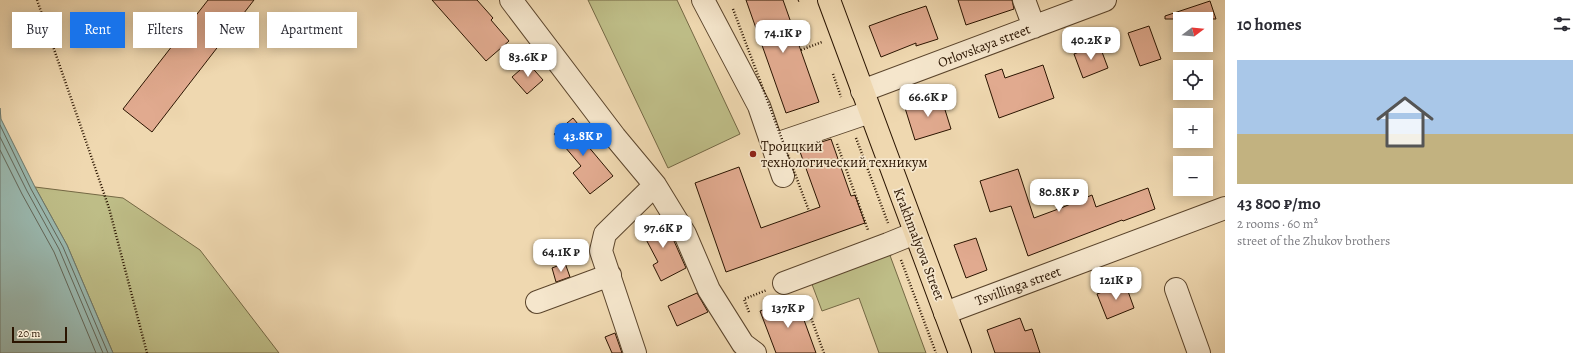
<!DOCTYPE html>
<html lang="en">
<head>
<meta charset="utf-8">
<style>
	body { margin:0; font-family:Alegreya,serif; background:#f7f7f7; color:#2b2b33; height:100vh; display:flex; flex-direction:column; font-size:15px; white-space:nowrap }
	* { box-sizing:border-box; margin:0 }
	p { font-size:13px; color:#7c7c81 }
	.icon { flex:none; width:22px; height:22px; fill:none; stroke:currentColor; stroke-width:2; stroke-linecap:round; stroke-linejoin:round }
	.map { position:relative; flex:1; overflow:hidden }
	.details { display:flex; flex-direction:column; background:#fff; width:360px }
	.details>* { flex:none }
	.banner { position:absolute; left:12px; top:12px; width:380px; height:36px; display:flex; gap:8px }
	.needle { width:26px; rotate:74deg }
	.tools { position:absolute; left:1173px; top:12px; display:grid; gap:8px }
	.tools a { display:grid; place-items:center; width:40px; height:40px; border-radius:0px; background:#fff; box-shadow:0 2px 10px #0003; font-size:20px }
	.scale { position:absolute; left:12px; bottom:10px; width:55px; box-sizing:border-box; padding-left:4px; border:2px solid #2a1400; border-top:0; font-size:11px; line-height:14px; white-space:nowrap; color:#2a1400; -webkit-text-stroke:3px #f5e6cc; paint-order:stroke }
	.price { position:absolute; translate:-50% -34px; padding:0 9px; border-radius:8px; background:#fff; color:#222; font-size:13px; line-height:26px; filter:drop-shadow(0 1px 2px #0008) }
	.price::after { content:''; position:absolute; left:50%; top:24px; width:12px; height:9px; margin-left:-6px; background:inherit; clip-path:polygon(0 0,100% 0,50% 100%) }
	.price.active { background:#1a73e8; color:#fff }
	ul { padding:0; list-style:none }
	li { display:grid; align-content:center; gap:8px; height:212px; padding:0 12px }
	li span { display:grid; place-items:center; height:124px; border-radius:0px; color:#555 }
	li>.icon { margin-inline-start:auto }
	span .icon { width:72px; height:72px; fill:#fffc; stroke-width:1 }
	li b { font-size:17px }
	h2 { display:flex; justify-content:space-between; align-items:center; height:48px; padding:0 12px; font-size:17px }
	.pill { padding:0 14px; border-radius:0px; background:#fff; box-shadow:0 2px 10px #0003; font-size:14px; line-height:36px }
	.pill.active { background:#1a73e8; color:#fff }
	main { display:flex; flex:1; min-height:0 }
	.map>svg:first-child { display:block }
	.green { fill:#bebd87; stroke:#746844 }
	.water { fill:#9ab9b0; stroke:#6d776a }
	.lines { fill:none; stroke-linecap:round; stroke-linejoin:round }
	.shore { stroke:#626658; stroke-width:1 }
	.building { fill:#e1aa8f; stroke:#2a1400 }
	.minor-casing { stroke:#5b452c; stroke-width:24 }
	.major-casing { stroke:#2a1400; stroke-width:24 }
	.path { stroke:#2a1400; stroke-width:2.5; stroke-dasharray:1 2; stroke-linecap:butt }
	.minor { stroke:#f5e6cc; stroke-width:22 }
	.major { stroke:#efd8b0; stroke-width:22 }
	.path-bridge { stroke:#2a1400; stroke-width:2.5; stroke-dasharray:1 2; stroke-linecap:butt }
	.poi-dot { fill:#8f2418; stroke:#f5e6cc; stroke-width:1.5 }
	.labels { text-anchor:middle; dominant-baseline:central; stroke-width:3.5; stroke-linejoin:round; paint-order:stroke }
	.street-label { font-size:14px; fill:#2a1400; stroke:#f5e6cc }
	.poi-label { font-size:14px; fill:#2a1400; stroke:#f5e6cc; text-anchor:start }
</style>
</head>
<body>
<main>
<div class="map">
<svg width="1225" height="353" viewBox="0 0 1225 353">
	<rect width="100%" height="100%" fill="#efd8b0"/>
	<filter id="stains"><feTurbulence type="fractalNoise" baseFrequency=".005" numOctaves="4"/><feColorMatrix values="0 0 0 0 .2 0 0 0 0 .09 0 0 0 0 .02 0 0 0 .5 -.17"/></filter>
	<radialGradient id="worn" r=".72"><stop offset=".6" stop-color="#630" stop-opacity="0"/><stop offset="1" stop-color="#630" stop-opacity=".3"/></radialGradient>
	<!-- green -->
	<path class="green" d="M 588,0 L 677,0 L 740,134 L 668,168 Z
		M 35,187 L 123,198 L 200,250 L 279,353 L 113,353 L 67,245 Z
		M 888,250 L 926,353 L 879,353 L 859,298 L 822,311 L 810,279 Z"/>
	<!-- water -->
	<path class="water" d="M 0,108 L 1,119 L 35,187 L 67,245 L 113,353 L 0,353 Z"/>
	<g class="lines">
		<!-- shore -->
		<path class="shore" d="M 0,125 L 31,189 L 63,247 L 108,353
			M 0,137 L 27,191 L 59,249 L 103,353
			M 0,150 L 22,194 L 54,252 L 96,353"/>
	</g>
	<!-- building -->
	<path class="building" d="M 208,0 L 254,0 L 152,132 L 123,109 Z
		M 432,0 L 477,0 L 493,18 L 491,20 L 509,41 L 486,61 Z
		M 746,0 L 783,0 L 819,102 L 786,113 Z
		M 958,0 L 1012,0 L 1014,9 L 966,25 Z
		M 1210,1 L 1216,19 L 1165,19 L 1165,16 Z
		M 926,6 L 938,39 L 916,46 L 916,43 L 881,57 L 869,26 L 899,15 Z
		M 1149,26 L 1161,59 L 1140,66 L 1128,33 Z
		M 1099,44 L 1108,68 L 1083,78 L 1074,54 Z
		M 528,63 L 543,80 L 527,94 L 512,77 Z
		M 1043,65 L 1054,98 L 999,118 L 985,75 L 1002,69 L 1005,78 Z
		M 941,97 L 951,129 L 915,140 L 905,108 Z
		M 573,118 L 587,135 L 582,139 L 613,176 L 590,194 L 573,173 L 581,166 L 554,134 Z
		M 831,139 L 851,196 L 855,195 L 865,223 L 726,272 L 695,183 L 739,167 L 761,228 L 820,207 L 799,149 Z
		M 1018,169 L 1034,218 L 1061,208 L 1092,195 L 1096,207 L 1148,188 L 1155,209 L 1123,221 L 1122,220 L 1028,256 L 1011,206 L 990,212 L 980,181 Z
		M 660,217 L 674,241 L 686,268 L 661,281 L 653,265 L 658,262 L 640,228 Z
		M 976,238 L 987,270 L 966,278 L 954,245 Z
		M 565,263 L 570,277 L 556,282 L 552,268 Z
		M 1125,283 L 1134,308 L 1107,319 L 1097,294 Z
		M 697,293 L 708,312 L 677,326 L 668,306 Z
		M 796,298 L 816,353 L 776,353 L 760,311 Z
		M 1020,318 L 1025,331 L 1032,329 L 1040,353 L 995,353 L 987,330 Z
		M 615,333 L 622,353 L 612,353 L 605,337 Z"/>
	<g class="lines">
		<defs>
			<path id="minor" d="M 511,0 L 615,137 L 655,185 L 685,234 L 709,290 L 743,344 L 755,353
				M 703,0 L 759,106 L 783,176
				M 1024,0 L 1034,27
				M 862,91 L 1105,0
				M 773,145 L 870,112
				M 784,283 L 888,244 L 915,233
				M 1176,289 L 1199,353
				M 537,302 L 610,275
				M 945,313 L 1225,208
				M 635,353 L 601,251 L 605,234 L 655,185"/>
			<path id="major" d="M 829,0 L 960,353"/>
		</defs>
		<!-- minor casing -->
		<use href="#minor" class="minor-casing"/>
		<!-- major casing -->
		<use href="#major" class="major-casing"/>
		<!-- path -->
		<path class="path" d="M 37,0 L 109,208 L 147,353
			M 798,1 L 800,0
			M 801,50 L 822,42
			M 833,74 L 841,97
			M 856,138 L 888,223
			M 837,144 L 868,230
			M 901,260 L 936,353
			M 803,296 L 824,353
			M 749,312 L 744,299 L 767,290"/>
		<!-- minor -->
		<use href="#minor" class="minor"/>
		<!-- major -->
		<use href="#major" class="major"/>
		<!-- path-bridge -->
		<path class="path-bridge" d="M 733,9 L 809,211"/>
	</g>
	<!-- markers -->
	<circle class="poi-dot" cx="753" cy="154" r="4"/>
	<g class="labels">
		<!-- street labels -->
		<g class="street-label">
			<text transform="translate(984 46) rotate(-21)">Orlovskaya street</text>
			<text transform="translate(919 244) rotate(69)">Krakhmalyova Street</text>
			<text transform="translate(1018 286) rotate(-20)">Tsvillinga street</text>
		</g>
		<!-- poi labels -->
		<g class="poi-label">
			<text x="761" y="146">Троицкий<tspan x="761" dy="16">технологический техникум</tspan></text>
		</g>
	</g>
	<rect width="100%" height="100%" filter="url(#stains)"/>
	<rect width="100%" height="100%" fill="url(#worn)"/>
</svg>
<div class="tools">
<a><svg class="needle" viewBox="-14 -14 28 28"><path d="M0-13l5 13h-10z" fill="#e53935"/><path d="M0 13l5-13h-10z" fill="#7c7c81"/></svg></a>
<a><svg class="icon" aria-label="locate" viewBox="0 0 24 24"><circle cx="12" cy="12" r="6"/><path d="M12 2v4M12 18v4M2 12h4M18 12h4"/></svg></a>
<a>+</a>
<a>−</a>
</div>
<div class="scale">20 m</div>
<b class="price" style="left:783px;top:54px">74.1K ₽</b>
<b class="price" style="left:1091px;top:61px">40.2K ₽</b>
<b class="price" style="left:528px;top:78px">83.6K ₽</b>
<b class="price" style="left:928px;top:118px">66.6K ₽</b>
<b class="price active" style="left:583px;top:157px">43.8K ₽</b>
<b class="price" style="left:1059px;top:213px">80.8K ₽</b>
<b class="price" style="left:663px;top:249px">97.6K ₽</b>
<b class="price" style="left:561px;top:273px">64.1K ₽</b>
<b class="price" style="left:1116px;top:301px">121K ₽</b>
<b class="price" style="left:788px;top:329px">137K ₽</b>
<div class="banner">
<a class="pill">Buy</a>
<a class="pill active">Rent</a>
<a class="pill">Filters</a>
<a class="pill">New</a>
<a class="pill">Apartment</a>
</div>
</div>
<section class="details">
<h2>10 homes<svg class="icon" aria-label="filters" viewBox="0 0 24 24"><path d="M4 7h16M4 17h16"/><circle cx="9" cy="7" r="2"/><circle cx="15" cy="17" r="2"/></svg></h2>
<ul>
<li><span style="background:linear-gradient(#a9c7e8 60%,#c2b280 0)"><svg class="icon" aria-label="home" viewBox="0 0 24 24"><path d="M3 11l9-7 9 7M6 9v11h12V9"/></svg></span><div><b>43 800 ₽/mo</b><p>2 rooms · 60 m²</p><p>street of the Zhukov brothers</p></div></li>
</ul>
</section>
</main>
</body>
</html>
